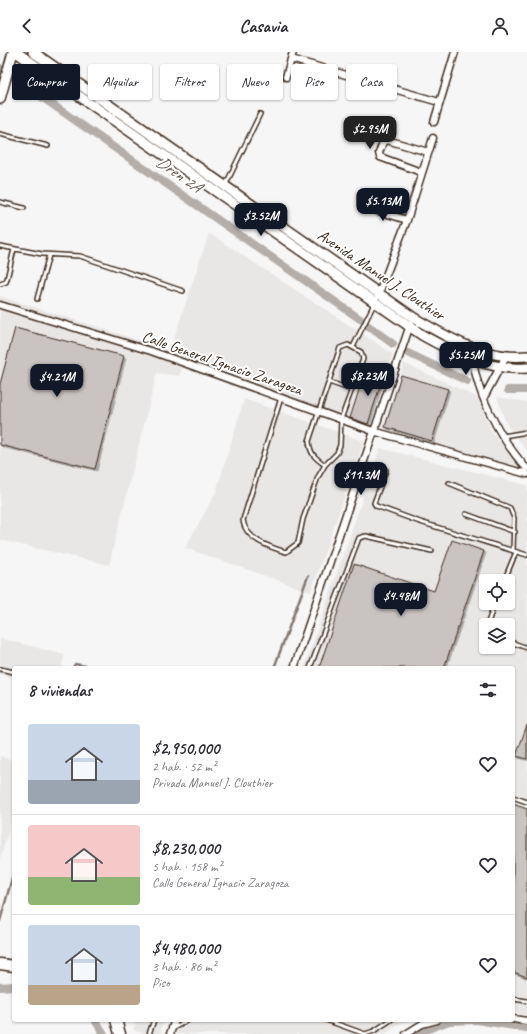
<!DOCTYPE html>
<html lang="es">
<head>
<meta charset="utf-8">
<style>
	body { margin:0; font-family:Caveat,sans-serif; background:#f2f2f3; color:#2b2b33; height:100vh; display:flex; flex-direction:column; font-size:15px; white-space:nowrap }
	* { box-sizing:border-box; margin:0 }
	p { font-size:13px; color:#7c7c81 }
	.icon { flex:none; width:22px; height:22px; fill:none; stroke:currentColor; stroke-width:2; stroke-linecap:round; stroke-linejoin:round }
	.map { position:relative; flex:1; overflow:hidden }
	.panel { position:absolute; left:12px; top:614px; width:503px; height:356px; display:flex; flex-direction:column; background:#fff; border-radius:4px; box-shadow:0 1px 3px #0004 }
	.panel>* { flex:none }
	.top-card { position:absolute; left:12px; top:12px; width:503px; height:36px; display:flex; gap:8px }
	.controls { position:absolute; left:479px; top:522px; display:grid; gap:8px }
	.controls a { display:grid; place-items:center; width:36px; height:36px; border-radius:4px; background:#fff; box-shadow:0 1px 3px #0004; font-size:20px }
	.price { position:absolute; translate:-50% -34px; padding:0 9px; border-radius:8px; background:#111827; color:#fff; font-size:13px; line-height:26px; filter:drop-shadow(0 1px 2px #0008) }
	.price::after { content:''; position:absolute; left:50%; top:24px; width:12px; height:9px; margin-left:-6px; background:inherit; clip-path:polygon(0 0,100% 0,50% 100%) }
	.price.selected { background:#222; color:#fff }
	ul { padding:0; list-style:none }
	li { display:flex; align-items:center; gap:12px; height:100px; padding:0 16px }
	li+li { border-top:1px solid #e1e1e2 }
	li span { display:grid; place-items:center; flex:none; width:112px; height:80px; border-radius:4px; color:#555 }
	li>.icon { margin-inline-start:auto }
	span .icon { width:48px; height:48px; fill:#fffc; stroke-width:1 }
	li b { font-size:17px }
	h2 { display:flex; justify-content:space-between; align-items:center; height:48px; padding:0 16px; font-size:17px }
	.pill { padding:0 14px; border-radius:4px; background:#fff; box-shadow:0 1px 3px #0004; font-size:14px; line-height:36px }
	.pill.selected { background:#111827; color:#fff }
	header { display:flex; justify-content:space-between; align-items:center; height:52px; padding:0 16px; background:#fff; font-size:18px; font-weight:800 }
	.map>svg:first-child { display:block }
	.built { fill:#e9e7e6; fill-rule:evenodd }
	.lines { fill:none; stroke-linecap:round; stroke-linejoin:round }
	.stream { stroke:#847972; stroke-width:2.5 }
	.canal { stroke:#b4aeaa; stroke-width:8 }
	.building { fill:#c9c3c1; stroke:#3b2a1e; filter:url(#shadow) }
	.service-casing { stroke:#3b2a1e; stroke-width:6 }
	.minor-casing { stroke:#3b2a1e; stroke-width:9 }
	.secondary-casing { stroke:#3b2a1e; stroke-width:12 }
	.primary-casing { stroke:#3b2a1e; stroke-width:13 }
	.service { stroke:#fff; stroke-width:3 }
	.minor { stroke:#fff; stroke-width:6 }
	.secondary { stroke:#fff; stroke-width:9 }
	.primary { stroke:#fff; stroke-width:10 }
	.labels { text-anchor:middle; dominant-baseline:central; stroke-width:4; stroke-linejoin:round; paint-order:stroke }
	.street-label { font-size:16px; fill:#3b2a1e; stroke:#fff }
	.water-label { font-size:17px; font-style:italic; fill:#65584f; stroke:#fff }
</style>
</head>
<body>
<header><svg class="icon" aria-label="back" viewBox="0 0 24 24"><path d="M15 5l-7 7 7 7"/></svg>Casavia<svg class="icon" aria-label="person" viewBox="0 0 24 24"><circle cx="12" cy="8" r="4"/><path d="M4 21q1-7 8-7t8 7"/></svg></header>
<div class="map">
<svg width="527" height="982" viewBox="0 0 527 982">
	<defs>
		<filter id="shadow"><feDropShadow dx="2" dy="2" stdDeviation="0" flood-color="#0004"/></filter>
	</defs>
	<rect width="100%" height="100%" fill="#f7f6f6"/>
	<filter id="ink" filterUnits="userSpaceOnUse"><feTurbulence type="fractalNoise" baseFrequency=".025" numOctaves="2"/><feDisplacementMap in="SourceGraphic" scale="8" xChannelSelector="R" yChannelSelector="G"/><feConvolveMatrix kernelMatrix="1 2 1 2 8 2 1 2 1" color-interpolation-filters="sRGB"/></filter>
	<g filter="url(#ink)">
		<!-- built -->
		<path class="built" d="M 209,181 L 393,302 L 369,374 L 187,305 L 179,324 L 157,321 L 109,513 L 0,488 L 0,244 L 170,298 Z
			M 404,311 L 477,345 L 492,380 L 520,415 L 382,377 Z
			M 497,345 L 527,350 L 527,399 L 506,372 Z
			M 244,347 L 364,389 L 311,540 L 185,496 L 216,440 Z
			M 380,396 L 527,433 L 527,964 L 513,960 L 513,616 L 304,616 ZM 486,529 L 508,529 L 508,551 L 486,551 ZM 486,573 L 508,573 L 508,595 L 486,595 Z
			M 0,586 L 65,603 L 61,616 L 14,616 L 14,626 L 0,622 Z
			M 0,704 L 14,709 L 14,758 L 0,808 Z
			M 137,968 L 164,968 L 160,982 L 144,982 L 133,978 Z
			M 181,968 L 406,968 L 385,982 L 176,982 Z"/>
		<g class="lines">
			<!-- stream -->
			<path class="stream" d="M 73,616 L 75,612 L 96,616
				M 274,616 L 308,524
				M 0,869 L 14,819"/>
			<!-- canal -->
			<path class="canal" d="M 0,16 L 360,267
				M 367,273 L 393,292
				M 408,301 L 467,329
				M 508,338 L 527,338
				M 0,935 L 14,934
				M 95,968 L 104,982
				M 477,968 L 527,976
				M 415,982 L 449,969 L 475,968"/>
		</g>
		<!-- building -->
		<path class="building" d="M 15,276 L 124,304 L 95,417 L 0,393 L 0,332 Z
			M 373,314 L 385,318 L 368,372 L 350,366 L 361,332 L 367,334 Z
			M 401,323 L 448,337 L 432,389 L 385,375 Z
			M 452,488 L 484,499 L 444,616 L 319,616 L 354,512 L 434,539 Z
			M 527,673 L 527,707 L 516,704 Z
			M 513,752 L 527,757 L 527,925 L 513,920 Z"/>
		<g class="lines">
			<defs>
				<path id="service" d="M 0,82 L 48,94
					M 226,132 L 260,62
					M 0,150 L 24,156
					M 0,194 L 42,202 L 80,204 L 183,239
					M 0,232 L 6,230 L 7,227 L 14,197
					M 37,247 L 49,203
					M 353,295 L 374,252
					M 329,330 L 352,338
					M 281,346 L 243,468 C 245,487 269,495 286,500 L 298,491 L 303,467 L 318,425 L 325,413 L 337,401 L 340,393 L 341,367 L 363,307 L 361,300 L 348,293 L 340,296 L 309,389 C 310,402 315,406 325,413
					M 503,384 L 527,380
					M 386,418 L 374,451 L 376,454 L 420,470 L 527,503
					M 449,431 L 510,456 L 514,466 L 513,499
					M 466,462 L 515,480
					M 504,529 L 516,500
					M 487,573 L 495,551
					M 508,589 L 527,596
					M 310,616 L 359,486 L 366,484 L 432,499
					M 0,617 L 14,620
					M 513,745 L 527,750
					M 513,947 L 527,949
					M 326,968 L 365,982 L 374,979 L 391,968
					M 172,977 L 188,968
					M 149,982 L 154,968"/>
				<path id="minor" d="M 291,7 L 439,50
					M 286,25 L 293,0
					M 434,70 L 455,0
					M 421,120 L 380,105 L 379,101 L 383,90 L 387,88 L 428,100
					M 365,155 L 407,168
					M 378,244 L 407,168 L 433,86
					M 0,253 L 151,299 L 373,379 L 527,422
					M 472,296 C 473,337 500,387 527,417
					M 484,345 L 506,304
					M 294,616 L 410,273
					M 513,967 L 527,969
					M 170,982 L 175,968
					M 406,982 L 422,972 L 437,968"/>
				<path id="secondary" d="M 16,0 L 422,283 C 454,301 489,319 527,316
					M 33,0 L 414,266 C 448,286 485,308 527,304
					M 0,47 L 13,0"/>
				<path id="primary" d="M 0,912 L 14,914
					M 116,968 L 120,982"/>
			</defs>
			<!-- service casing -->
			<use href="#service" class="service-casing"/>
			<!-- minor casing -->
			<use href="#minor" class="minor-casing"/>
			<!-- secondary casing -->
			<use href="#secondary" class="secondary-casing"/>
			<!-- primary casing -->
			<use href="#primary" class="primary-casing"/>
			<!-- service -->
			<use href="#service" class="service"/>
			<!-- minor -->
			<use href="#minor" class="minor"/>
			<!-- secondary -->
			<use href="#secondary" class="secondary"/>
			<!-- primary -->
			<use href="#primary" class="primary"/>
		</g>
	</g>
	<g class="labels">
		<!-- street labels -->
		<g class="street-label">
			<text transform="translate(381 223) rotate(34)">Avenida Manuel J. Clouthier</text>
			<text transform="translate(222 311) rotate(19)">Calle General Ignacio Zaragoza</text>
		</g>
		<!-- water labels -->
		<g class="water-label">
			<text transform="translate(179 122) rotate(35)">Dren 2A</text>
		</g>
	</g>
</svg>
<div class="controls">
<a><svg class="icon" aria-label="locate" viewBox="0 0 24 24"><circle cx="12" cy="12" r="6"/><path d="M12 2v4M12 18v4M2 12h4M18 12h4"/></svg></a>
<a><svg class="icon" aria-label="layers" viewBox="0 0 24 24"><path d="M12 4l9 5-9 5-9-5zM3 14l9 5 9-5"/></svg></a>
</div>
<b class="price selected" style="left:370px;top:98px">$2.95M</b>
<b class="price" style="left:383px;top:170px">$5.13M</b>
<b class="price" style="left:261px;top:185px">$3.52M</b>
<b class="price" style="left:466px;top:324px">$5.25M</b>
<b class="price" style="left:368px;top:345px">$8.23M</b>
<b class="price" style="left:57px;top:346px">$4.21M</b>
<b class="price" style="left:361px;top:444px">$11.3M</b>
<b class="price" style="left:401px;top:565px">$4.48M</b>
<div class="top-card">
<a class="pill selected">Comprar</a>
<a class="pill">Alquilar</a>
<a class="pill">Filtros</a>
<a class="pill">Nuevo</a>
<a class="pill">Piso</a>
<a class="pill">Casa</a>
</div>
<section class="panel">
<h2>8 viviendas<svg class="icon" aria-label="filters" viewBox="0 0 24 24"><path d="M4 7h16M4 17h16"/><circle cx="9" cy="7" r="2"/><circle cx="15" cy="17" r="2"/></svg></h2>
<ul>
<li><span style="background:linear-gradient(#c9d6e8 70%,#9aa5b1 0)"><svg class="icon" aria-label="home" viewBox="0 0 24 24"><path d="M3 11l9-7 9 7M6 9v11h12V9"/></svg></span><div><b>$2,950,000</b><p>2 hab. · 52 m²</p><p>Privada Manuel J. Clouthier</p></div><svg class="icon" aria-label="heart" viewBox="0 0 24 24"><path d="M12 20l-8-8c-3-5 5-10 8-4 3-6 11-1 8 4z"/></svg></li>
<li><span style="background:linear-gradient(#f6c9c9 65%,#8fb573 0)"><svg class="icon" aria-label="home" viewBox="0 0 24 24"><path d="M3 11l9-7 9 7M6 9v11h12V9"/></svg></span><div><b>$8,230,000</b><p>5 hab. · 158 m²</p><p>Calle General Ignacio Zaragoza</p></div><svg class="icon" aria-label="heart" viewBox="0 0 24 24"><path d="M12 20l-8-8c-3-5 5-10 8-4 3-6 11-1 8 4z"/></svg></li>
<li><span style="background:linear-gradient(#c9d6e8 75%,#b9a48a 0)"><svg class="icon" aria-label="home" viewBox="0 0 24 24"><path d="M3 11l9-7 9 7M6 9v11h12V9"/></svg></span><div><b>$4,480,000</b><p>3 hab. · 86 m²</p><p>Piso</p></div><svg class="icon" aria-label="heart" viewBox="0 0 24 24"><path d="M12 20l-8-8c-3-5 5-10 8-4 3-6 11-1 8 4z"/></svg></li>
</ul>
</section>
</div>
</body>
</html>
